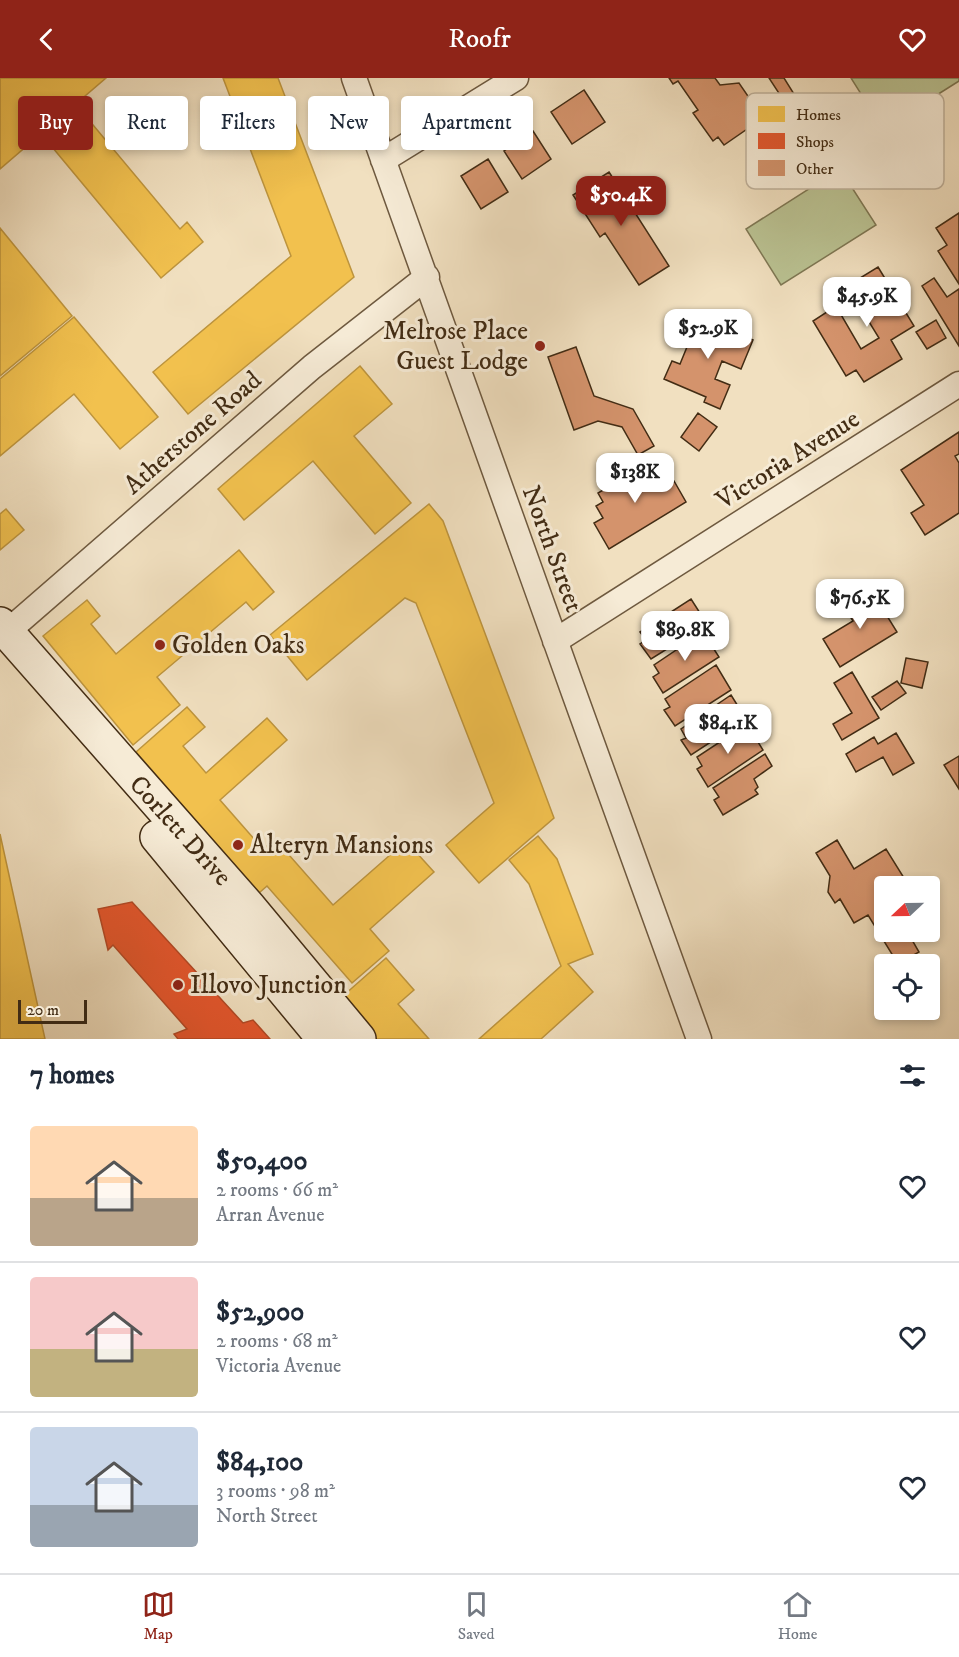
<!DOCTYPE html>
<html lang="en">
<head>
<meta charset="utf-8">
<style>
	body { margin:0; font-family:"IM FELL DW Pica",serif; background:#f2f2f3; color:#1f2937; height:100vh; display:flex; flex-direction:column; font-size:22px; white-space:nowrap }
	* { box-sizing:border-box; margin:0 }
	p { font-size:20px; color:#747a83 }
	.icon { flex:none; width:33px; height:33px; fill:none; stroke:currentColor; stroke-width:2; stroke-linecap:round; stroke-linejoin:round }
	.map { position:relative; height:961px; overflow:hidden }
	.panel { display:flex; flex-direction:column; background:#fff; flex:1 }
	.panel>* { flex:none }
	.top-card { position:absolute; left:18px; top:18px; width:600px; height:54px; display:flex; gap:12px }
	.needle { width:39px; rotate:248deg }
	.tools { position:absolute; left:874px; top:798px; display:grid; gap:12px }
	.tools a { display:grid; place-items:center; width:66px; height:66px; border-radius:6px; background:#fff; box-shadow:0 3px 9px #0003; font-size:30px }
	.scale { position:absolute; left:18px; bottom:15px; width:69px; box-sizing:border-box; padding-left:6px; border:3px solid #422c14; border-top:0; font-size:16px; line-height:21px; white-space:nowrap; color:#422c14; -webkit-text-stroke:4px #f6ebd6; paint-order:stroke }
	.price { position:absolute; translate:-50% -51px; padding:0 14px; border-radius:12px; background:#fff; color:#222; font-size:20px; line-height:39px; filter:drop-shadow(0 2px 3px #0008) }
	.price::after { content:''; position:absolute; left:50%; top:36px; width:18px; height:14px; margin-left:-9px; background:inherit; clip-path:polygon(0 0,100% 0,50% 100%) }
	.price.active { background:#8f2418; color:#fff }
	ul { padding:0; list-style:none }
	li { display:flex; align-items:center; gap:18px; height:150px; padding:0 30px }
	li+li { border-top:2px solid #e0e1e3 }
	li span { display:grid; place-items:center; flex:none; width:168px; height:120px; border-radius:6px; color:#555 }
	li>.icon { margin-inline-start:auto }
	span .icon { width:72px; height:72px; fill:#fffc; stroke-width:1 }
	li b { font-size:26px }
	h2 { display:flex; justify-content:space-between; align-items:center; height:72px; padding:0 30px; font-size:26px }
	.pill { padding:0 21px; border-radius:6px; background:#fff; box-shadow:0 3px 9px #0003; font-size:21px; line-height:54px }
	.pill.active { background:#8f2418; color:#fff }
	header { display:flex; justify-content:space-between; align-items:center; height:78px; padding:0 30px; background:#8f2418; color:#fff; font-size:27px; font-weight:600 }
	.tab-bar { display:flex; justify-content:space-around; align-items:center; height:84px; border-top:2px solid #e0e1e3; background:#fff; font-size:16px; color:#747a83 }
	.tab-bar a { display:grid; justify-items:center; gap:3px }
	.tab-bar .active { color:#8f2418 }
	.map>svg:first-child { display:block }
	.green { fill:#bac292; stroke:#7e7753; stroke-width:1.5 }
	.homes { fill:#f2c14e; stroke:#bd943d; stroke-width:1.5 }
	.shops { fill:#e4572e; stroke:#b34a26; stroke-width:1.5 }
	.building { fill:#d4936c; stroke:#422c14; stroke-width:1.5 }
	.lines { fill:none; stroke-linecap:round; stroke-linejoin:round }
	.street-casing { stroke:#6e593f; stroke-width:27 }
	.secondary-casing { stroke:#422c14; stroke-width:36 }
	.street { stroke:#f6ebd6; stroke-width:24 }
	.secondary { stroke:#f6ebd6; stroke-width:33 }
	.poi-dot { fill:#8f2418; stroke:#f6ebd6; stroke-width:2 }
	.labels { text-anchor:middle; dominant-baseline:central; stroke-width:6; stroke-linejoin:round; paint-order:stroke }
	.poi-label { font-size:26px; fill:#422c14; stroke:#f6ebd6; text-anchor:start }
	.street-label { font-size:26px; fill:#422c14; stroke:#f6ebd6 }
	.key { fill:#f6ebd6; stroke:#c0b29c; stroke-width:1.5 }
	.key-label { font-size:16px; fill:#422c14 }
</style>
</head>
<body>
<header><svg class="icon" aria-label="back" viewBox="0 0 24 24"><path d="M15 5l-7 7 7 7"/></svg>Roofr<svg class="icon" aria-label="heart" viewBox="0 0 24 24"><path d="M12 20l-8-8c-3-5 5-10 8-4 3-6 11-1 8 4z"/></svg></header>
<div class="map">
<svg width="959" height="961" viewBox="0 0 959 961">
	<rect width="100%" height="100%" fill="#f1e0c0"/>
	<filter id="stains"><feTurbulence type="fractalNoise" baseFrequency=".00333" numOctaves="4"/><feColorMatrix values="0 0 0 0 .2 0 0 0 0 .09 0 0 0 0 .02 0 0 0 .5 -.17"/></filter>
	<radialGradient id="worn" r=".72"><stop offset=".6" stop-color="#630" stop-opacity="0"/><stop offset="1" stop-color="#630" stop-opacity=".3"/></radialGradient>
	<!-- green -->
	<path class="green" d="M 851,0 L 959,0 L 959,3 L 883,51 Z
		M 840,91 L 876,147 L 781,207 L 746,151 Z"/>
	<!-- homes -->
	<path class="homes" d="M 0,0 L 106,0 L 0,91 Z
		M 223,0 L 278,0 L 354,199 L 188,336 L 153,294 L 291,178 Z
		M 78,29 L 180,151 L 187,144 L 203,164 L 161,200 L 43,58 Z
		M 0,150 L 72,238 L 0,298 Z
		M 74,239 L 158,339 L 120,371 L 74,316 L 0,378 L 0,301 Z
		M 360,288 L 392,326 L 354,358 L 411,425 L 375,456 L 313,383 L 244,442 L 218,411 Z
		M 429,426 L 443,443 L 554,740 L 479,805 L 446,767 L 494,725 L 416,525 L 405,520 L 307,602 L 270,557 Z
		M 6,431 L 24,452 L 0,472 L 0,436 Z
		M 239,472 L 274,514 L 253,532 L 246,524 L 157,599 L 180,627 L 133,667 L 43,558 L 87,522 L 100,538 L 91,546 L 116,576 Z
		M 187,629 L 205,649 L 183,668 L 206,695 L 267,640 L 287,662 L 220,722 L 263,771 L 275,761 L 333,827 L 406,763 L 434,794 L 370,851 L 389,873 L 352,905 L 267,808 L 259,815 L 136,674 Z
		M 0,756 L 45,961 L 0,961 Z
		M 538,758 L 557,781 L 593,876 L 568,886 L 593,914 L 541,961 L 479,961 L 561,888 L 529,806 L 509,782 Z
		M 386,880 L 414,912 L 398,926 L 429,961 L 366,961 L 335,925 Z"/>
	<!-- shops -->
	<path class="shops" d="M 132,824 L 243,945 L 253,942 L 270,961 L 178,961 L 174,956 L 187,951 L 113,867 L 108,872 L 98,831 Z"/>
	<!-- building -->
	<path class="building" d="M 669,0 L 715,0 L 720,7 L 739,5 L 763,40 L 724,67 L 718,59 L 713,63 L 693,35 L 698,32 L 678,3 L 673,6 Z
		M 769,0 L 784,0 L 794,16 L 784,23 Z
		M 584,12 L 605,44 L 572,66 L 551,34 Z
		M 533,53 L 551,81 L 522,101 L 504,73 Z
		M 488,81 L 508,114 L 481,131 L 461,98 Z
		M 609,94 L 669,188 L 639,207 L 605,155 L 600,159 L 573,117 Z
		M 959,135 L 959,206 L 938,173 L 947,167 L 936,150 Z
		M 878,189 L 914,248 L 891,262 L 902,281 L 864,304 L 856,292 L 846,298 L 813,243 L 836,228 L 861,271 L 879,260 L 847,208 Z
		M 934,200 L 947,219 L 959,211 L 959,268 L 922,208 Z
		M 695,237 L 753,262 L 741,291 L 722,283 L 715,301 L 730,307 L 720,331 L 704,324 L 706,319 L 664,301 L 672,283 L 680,286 L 689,264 L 685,262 Z
		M 936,242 L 946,260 L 927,271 L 916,254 Z
		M 576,269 L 594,318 L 633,331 L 654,368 L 638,377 L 622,349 L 598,343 L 574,352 L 548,279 Z
		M 698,335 L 717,349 L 699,373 L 681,359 Z
		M 959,354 L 959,376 L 955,378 L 959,385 L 959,435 L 925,457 L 911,435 L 924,427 L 901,392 Z
		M 651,383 L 666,408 L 674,403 L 686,424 L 609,471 L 594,445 L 603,440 L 596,428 L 603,424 L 598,415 Z
		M 871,512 L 897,554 L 840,589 L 823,561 L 853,543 L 844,528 Z
		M 691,521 L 707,546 L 651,581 L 640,566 L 646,562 L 640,554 Z
		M 703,554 L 719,579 L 663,615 L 653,599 L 659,595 L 654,587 Z
		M 906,580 L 928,584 L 922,610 L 901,605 Z
		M 716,587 L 731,612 L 675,648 L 664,632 L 670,629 L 665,621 Z
		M 852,594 L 879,640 L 842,662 L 833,646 L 852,635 L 834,605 Z
		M 897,603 L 906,615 L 881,632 L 872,619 Z
		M 731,617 L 746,641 L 691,677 L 681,662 L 686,660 L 681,651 Z
		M 747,646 L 763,672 L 708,709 L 697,691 L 702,688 L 697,679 Z
		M 896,655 L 914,685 L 893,697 L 883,679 L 856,694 L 846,676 L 874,659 L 878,666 Z
		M 765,676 L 772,688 L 754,701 L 758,709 L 755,712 L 758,716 L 723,737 L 714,722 L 719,719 L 713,710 Z
		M 959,678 L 959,711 L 944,687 Z
		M 837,762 L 854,791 L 886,771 L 909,808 L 885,808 L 885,854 L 911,854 L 908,855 L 919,874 L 898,886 L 868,837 L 854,845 L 840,821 L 835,825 L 828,814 L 830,798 L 816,775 Z"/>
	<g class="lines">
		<defs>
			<path id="street" d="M 354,0 C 468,321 583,641 699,961
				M 383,82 L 516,0
				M 0,555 L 7,554 L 312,289 L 427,199
				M 555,563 L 959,306"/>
			<path id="secondary" d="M 0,546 L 250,830 L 359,961
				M 157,759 L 324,961"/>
		</defs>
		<!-- street casing -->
		<use href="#street" class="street-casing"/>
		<!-- secondary casing -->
		<use href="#secondary" class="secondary-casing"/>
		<!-- street -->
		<use href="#street" class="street"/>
		<!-- secondary -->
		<use href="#secondary" class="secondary"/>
	</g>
	<!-- markers -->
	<g class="poi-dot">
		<circle cx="540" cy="268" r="6"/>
		<circle cx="160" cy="567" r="6"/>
		<circle cx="238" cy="767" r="6"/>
		<circle cx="178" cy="907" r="6"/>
	</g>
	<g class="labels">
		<!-- poi labels -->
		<g class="poi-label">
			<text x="528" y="253" text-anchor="end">Melrose Place<tspan x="528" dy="30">Guest Lodge</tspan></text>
			<text x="172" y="567">Golden Oaks</text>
			<text x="250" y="767">Alteryn Mansions</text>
			<text x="190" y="907">Illovo Junction</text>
		</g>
		<!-- street labels -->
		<g class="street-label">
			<text transform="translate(193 355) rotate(-41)">Atherstone Road</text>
			<text transform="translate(788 382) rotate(-32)">Victoria Avenue</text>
			<text transform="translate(552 471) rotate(70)">North Street</text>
			<text transform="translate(180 753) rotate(48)">Corlett Drive</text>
		</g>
	</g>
	<!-- legend -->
	<rect x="746" y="15" width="198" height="96" rx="9" class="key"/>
	<rect x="758" y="28" width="27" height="16" fill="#f2c14e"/>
	<rect x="758" y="55" width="27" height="16" fill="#e4572e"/>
	<rect x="758" y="82" width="27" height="16" fill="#d4936c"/>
	<g class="key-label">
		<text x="796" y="42">Homes</text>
		<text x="796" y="69">Shops</text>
		<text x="796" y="96">Other</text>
	</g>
	<rect width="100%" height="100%" filter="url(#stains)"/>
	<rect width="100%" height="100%" fill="url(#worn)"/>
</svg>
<div class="tools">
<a><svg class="needle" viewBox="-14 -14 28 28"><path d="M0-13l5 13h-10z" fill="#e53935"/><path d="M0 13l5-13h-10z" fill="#747a83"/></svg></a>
<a><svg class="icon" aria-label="locate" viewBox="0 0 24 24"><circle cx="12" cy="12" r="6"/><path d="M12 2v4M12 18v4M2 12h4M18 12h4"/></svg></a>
</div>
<div class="scale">20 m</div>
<b class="price active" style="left:621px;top:149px">$50.4K</b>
<b class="price" style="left:867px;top:250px">$45.9K</b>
<b class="price" style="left:708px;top:282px">$52.9K</b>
<b class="price" style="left:635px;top:426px">$138K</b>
<b class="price" style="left:860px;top:552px">$76.5K</b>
<b class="price" style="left:685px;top:584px">$89.8K</b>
<b class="price" style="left:728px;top:677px">$84.1K</b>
<div class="top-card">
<a class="pill active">Buy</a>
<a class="pill">Rent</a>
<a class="pill">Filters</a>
<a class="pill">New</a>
<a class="pill">Apartment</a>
</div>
</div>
<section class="panel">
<h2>7 homes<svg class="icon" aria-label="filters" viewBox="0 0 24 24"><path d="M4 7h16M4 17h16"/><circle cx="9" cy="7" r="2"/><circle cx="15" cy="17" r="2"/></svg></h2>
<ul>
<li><span style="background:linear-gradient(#ffd9b3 60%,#b9a48a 0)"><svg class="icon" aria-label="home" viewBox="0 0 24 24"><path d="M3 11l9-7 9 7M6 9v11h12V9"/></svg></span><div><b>$50,400</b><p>2 rooms · 66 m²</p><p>Arran Avenue</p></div><svg class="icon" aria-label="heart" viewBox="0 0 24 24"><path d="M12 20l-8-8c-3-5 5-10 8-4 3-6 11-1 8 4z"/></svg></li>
<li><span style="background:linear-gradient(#f6c9c9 60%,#c2b280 0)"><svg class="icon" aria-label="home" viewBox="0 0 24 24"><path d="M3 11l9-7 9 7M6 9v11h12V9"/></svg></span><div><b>$52,900</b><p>2 rooms · 68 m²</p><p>Victoria Avenue</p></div><svg class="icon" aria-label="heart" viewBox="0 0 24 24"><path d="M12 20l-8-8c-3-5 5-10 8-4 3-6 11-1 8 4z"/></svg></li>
<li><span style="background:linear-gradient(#c9d6e8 65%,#9aa5b1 0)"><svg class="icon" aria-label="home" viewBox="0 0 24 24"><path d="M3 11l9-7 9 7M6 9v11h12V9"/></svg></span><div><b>$84,100</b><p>3 rooms · 98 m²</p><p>North Street</p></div><svg class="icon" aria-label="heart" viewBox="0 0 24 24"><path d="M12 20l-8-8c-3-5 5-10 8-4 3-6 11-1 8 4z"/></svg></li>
</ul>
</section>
<nav class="tab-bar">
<a class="active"><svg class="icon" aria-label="map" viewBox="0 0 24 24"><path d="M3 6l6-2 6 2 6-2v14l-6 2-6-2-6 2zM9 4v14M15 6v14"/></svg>Map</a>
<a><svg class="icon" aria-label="saved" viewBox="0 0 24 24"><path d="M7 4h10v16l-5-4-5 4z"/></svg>Saved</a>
<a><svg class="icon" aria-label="home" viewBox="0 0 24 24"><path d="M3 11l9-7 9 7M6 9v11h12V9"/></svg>Home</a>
</nav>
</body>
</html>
